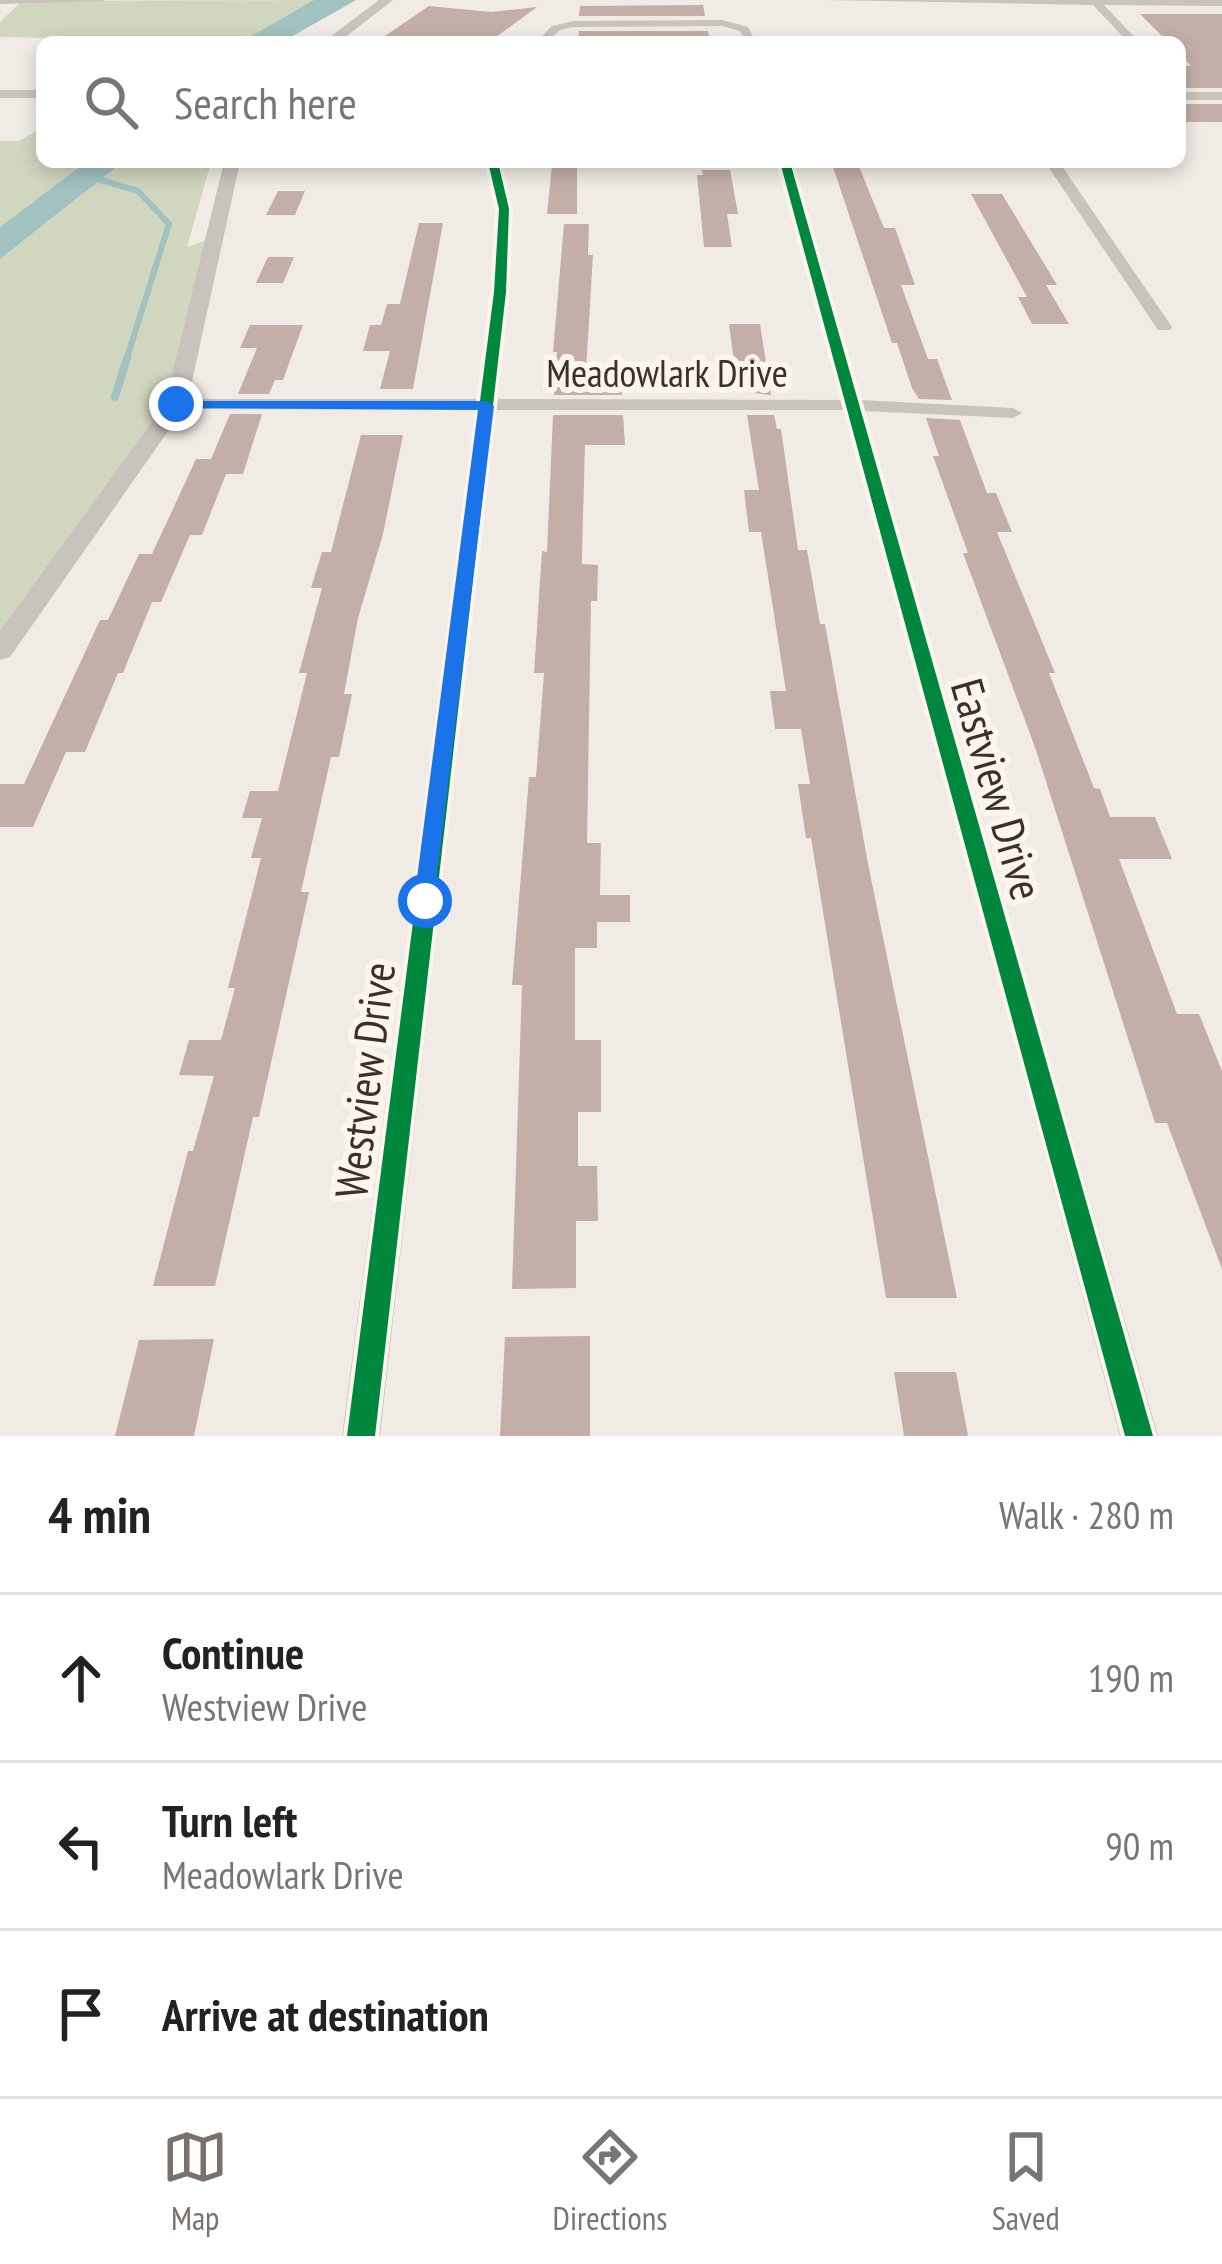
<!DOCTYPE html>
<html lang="en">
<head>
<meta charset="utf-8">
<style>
	:root { --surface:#fff; --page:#f2f2f2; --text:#222; --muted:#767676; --line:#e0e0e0; --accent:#7a716c }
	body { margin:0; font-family:"PT Sans Narrow",sans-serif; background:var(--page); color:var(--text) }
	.stop { position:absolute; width:36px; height:36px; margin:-27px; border:9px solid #1a73e8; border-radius:50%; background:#fff }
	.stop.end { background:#1a73e8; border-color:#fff; box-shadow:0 3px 12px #0008 }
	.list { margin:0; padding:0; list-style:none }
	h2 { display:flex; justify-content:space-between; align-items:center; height:156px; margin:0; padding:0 48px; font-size:51px }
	h2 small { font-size:39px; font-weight:400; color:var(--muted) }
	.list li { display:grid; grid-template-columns:78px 1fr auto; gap:36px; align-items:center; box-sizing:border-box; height:168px; padding:0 48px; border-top:3px solid var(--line) }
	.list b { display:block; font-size:45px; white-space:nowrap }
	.list p { margin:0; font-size:39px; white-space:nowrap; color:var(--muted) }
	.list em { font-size:39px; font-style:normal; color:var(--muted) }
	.icon { flex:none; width:66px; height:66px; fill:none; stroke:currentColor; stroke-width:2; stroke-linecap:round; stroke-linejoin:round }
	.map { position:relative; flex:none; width:1222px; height:1436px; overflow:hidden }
	.search { position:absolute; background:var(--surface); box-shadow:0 6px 18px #0003; left:36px; right:36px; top:36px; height:132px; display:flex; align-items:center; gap:30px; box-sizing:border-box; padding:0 42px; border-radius:18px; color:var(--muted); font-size:45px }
	.sheet { height:660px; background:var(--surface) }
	nav { display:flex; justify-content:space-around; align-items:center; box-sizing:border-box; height:168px; border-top:3px solid var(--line); background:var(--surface); font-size:33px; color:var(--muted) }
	nav a { display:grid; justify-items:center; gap:6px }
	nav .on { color:var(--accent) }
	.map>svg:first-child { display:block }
	.green { fill:#d1d6bf }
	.water { fill:#a1c2c1 }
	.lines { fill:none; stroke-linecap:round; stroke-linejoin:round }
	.stream-far1 { stroke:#a1c2c1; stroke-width:6 }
	.stream { stroke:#a1c2c1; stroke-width:8 }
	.building { fill:#c3afa7 }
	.minor { fill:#c9c3be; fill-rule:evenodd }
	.tertiary { fill:#c9c3be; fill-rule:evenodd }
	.cycleway-casing { stroke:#fbf5ee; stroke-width:8 }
	.cycleway { fill:#00873e; fill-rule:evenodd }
	.route { fill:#1a73e8 }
	.labels { text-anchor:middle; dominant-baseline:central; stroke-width:12; stroke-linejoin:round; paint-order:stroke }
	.far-street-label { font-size:39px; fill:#3b302b; stroke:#fbf5ee }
	.street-label { font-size:45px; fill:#3b302b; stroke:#fbf5ee }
</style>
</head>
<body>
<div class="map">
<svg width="1222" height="1436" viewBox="0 0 1222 1436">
	<rect width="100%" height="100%" fill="#f0ebe5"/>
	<g class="green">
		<path d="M335,0L264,42L0,37V22L22,1Z"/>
		<path d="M42,128V162H86L0,227V141H19Z"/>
		<path d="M123,162H211L187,247L213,238L176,404L0,649V259Z"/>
	</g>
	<g class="water">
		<path d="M314,0H356L282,42H241Z"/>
		<path d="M86,162H123L0,259V227Z"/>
	</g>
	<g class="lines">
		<path class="stream-far1" d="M94,178L138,191L169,224L126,361"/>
		<path class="stream" d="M115,397L127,358"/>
	</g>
	<g class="building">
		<path d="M703,5L705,16H579L580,6Z"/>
		<path d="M429,6L491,12L537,7L489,42H376Z"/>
		<path d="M1140,14H1222V88H1180V66H1191L1180,54V42H1168Z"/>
		<path d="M579,31H708L710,42H578Z"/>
		<rect x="1180" y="104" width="42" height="18"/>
		<path d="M832,164H858L884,228H895L915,285H901L928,359H937L952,400L919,399L912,388L897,343H892Z"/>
		<path d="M552,165H577V214H547Z"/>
		<path d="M702,170H730L738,214H727L732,247H704L697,175H703Z"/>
		<path d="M278,191H305L295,215H266Z"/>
		<path d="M971,194H1002L1057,285H1046L1069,324H1032L1018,297H1027Z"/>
		<path d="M419,223H443L413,389H380L390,351H363L370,325H381L387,304H400Z"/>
		<path d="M564,224H589L588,255H593L586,371H621L622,395H554L557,352H553Z"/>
		<path d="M268,257H294L283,283H256Z"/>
		<path d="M729,324H760L771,395L738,391Z"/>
		<path d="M250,325H303L283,380H275L269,394H238L257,348H240Z"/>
		<path d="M230,414H262L243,474H226L202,535H190L161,602H152L123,673H118L85,752H66L33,827H0V784H24L100,620H108L139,554H152L196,459H211Z"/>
		<path d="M553,415H623L625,445H585L582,552V564L598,565L597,601H591L587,843H601L600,895H630V922H597V948H575V1040H601V1112H578V1166H597L598,1221H576V1288L512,1289L522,985H512L529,777H536L544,673H534L542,551L547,552Z"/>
		<path d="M747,415H774L777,429H781L798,550H807L820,624H825L868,864L957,1298H886L811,838H806L798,784H810L801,729H775L770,691H786L761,532H749L744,490H759Z"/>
		<path d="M926,418L960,420L987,493H996L1012,532H997L1055,673H1049L1094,788L1100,789L1110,817H1155L1172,859H1119L1177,1014H1199L1222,1071V1269L1167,1123H1155L1036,750L963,553H968L933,456H939Z"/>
		<path d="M361,435H403L383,534L358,618L344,694H352L339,757H331L301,892H309L259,1117H253L215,1286H153L188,1151H193L214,1076L179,1075L189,1040H221L235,988H228L261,858H251L262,818H242L250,791H278L307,673H299L322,588H311L322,552H331Z"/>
		<path d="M590,1336V1436H500L505,1337Z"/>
		<path d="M214,1339L194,1436H115L139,1340Z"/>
		<path d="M894,1372H956L968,1436H904Z"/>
	</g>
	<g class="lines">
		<g class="minor">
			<path d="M0,0H103L104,1L0,4Z"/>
			<path d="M824,0H1222V6L1104,5L1139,42H1128L1093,5Z"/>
			<path d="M722,20L748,27L756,42H746L740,31L722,26L573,27L560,30L547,42H536L552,26L573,21Z"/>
			<path d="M486,162H500L511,209L508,292L496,399L842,400L778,162H792L860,400L1013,408L1022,413L1013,418L863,411L1158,1436H1120L845,410H495L380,1436H342L477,410L176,409L167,404L176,399H478L492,292L497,209Z"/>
			<path d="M1045,162H1059L1172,327L1170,330H1158Z"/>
		</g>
		<g class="tertiary">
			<path d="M379,0H393L339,42H323Z"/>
			<rect x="0" y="90" width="42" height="8"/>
			<rect x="1180" y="92" width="42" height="8"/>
			<path d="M224,162H240L187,404L10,657L0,660V631L165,404Z"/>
		</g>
		<g class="cycleway-casing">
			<g id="cycleway">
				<path d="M488,162H498L509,209L506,292L375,1436H347L494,292L499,209Z"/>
				<path d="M780,162H790L1153,1436H1125Z"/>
			</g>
		</g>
		<use href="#cycleway" class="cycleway"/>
	</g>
	<path class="route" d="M171,401H486L494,406L433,907H417L414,901L478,410L176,408Z"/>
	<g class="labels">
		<g class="far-street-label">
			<text x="667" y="372">Meadowlark Drive</text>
		</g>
		<g class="street-label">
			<text transform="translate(998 789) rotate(74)">Eastview Drive</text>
			<text transform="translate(364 1080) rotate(-83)">Westview Drive</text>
		</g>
	</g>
</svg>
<div class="stop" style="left:425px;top:901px"></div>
<div class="stop end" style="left:176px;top:404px"></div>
<div class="search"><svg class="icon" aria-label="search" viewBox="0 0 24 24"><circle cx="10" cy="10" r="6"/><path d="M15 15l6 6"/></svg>Search here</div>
</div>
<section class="sheet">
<h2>4 min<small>Walk · 280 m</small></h2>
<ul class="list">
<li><svg class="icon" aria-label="ahead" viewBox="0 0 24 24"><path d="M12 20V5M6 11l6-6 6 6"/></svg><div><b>Continue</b><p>Westview Drive</p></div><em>190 m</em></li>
<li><svg class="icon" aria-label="left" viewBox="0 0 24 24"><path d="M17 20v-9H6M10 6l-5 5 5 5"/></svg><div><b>Turn left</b><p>Meadowlark Drive</p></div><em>90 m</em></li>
<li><svg class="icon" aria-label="arrive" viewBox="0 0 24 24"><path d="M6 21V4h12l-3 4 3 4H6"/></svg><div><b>Arrive at destination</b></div></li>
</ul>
</section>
<nav>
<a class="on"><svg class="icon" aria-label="map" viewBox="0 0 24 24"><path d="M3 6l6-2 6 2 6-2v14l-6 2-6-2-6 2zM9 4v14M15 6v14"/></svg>Map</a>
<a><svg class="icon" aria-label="directions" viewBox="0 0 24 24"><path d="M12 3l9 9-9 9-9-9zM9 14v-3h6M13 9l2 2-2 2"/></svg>Directions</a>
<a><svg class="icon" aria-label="saved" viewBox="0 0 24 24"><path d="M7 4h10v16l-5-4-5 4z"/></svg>Saved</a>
</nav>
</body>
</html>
